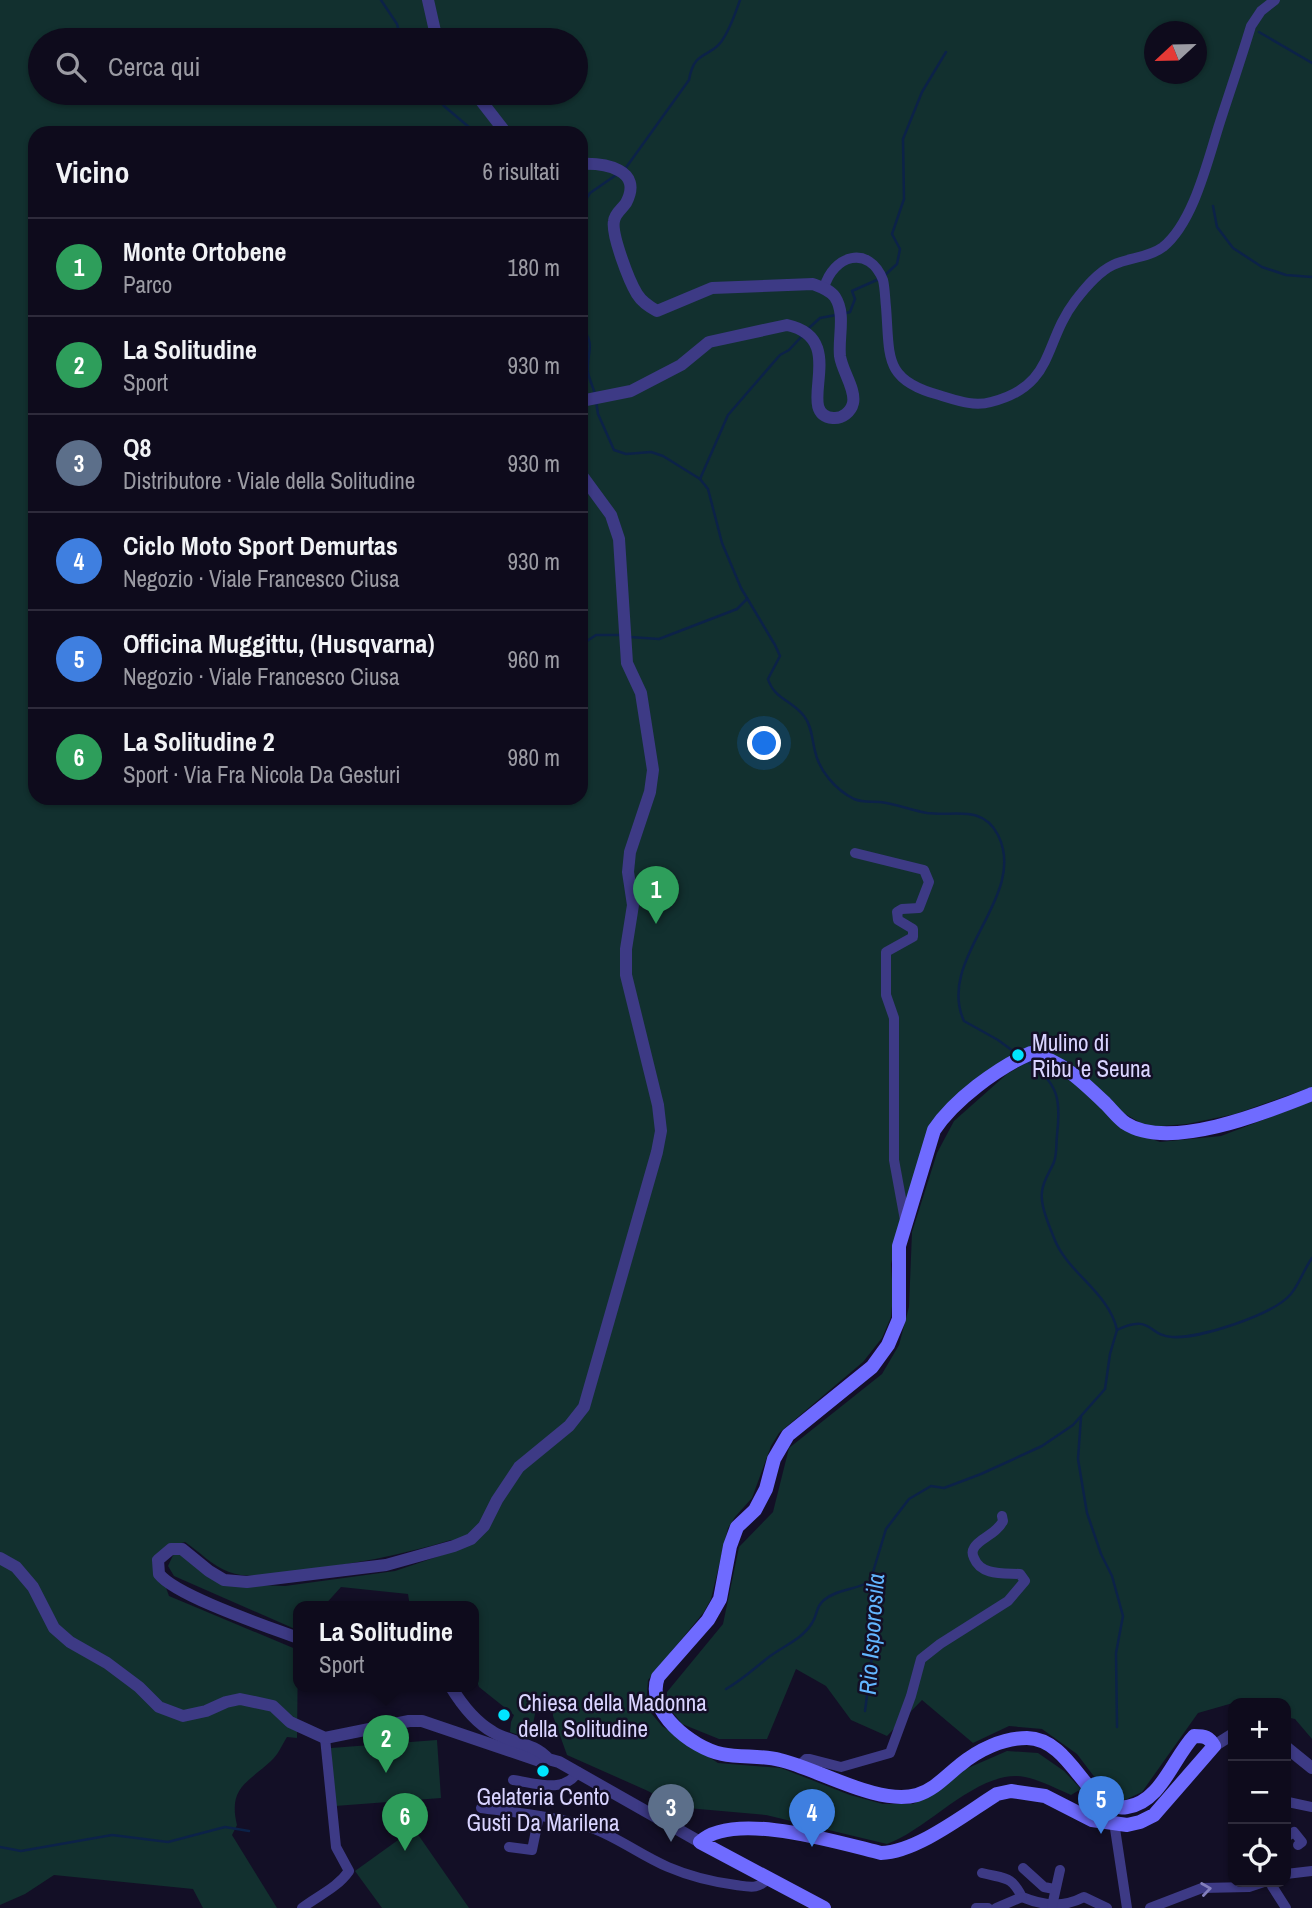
<!DOCTYPE html>
<html lang="it">
<head>
<meta charset="utf-8">
<style>
	:root { --surface:#0e0b1c; --page:#1c1929; --text:#f1f3f6; --muted:#9b9ba3; --line:#2e2b3b; --accent:#0f766e }
	body { margin:0; font-family:"Archivo Narrow",sans-serif; background:var(--page); color:var(--text) }
	.controls { position:absolute; right:21px; bottom:21px; display:grid; overflow:hidden; border-radius:14px; box-shadow:0 2px 5px #0004 }
	.controls button { width:63px; height:63px; display:grid; place-items:center; padding:0; border:0; border-bottom:2px solid var(--line); background:var(--surface); color:var(--text); font:35px sans-serif }
	.compass { position:absolute; left:1144px; top:21px; width:63px; height:63px; border-radius:50%; background:var(--surface); box-shadow:0 2px 5px #0004; rotate:248deg }
	.you { position:absolute; left:765px; top:744px; width:24px; height:24px; margin:-18px; border:5px solid #fff; border-radius:50%; background:#1a73e8; box-shadow:0 0 0 10px #1a73e833 }
	.badge { display:grid; place-items:center; width:46px; height:46px; border-radius:50%; background:var(--accent); color:#fff; font-size:23px; font-weight:700 }
	.pin { position:absolute; translate:-50% -58px; filter:drop-shadow(0 2px 4px #0008) }
	.pin::after { content:''; position:absolute; top:37px; width:24px; height:21px; background:inherit; clip-path:polygon(0 0,100% 0,50% 100%) }
	.popup { position:absolute; left:293px; top:1601px; width:186px; height:91px; box-sizing:border-box; display:grid; place-content:center; border-radius:14px; background:var(--surface); filter:drop-shadow(0 2px 5px #0005); font-size:23px; white-space:nowrap; color:var(--muted) }
	.popup b { font-size:26px; color:var(--text) }
	.popup::after { content:''; position:absolute; left:50%; top:100%; margin-left:-14px; border:14px solid transparent; border-top-color:var(--surface) }
	.list { margin:0; padding:0; list-style:none }
	h2 { display:flex; justify-content:space-between; align-items:center; height:91px; margin:0; padding:0 28px; font-size:30px }
	h2 small { font-size:23px; font-weight:400; color:var(--muted) }
	.list li { display:grid; grid-template-columns:46px 1fr auto; gap:21px; align-items:center; box-sizing:border-box; height:98px; padding:0 28px; border-top:2px solid var(--line) }
	.list b { display:block; font-size:26px; white-space:nowrap }
	.list p { margin:0; font-size:23px; white-space:nowrap; color:var(--muted) }
	.list em { font-size:23px; font-style:normal; color:var(--muted) }
	.icon { flex:none; width:38px; height:38px; fill:none; stroke:currentColor; stroke-width:2; stroke-linecap:round; stroke-linejoin:round }
	.map { position:relative; flex:none; width:1312px; height:1908px; overflow:hidden }
	.search { position:absolute; background:var(--surface); box-shadow:0 2px 5px #0004; left:28px; top:28px; width:560px; height:77px; display:flex; align-items:center; gap:18px; box-sizing:border-box; padding:0 24px; border-radius:38px; color:var(--muted); font-size:26px }
	.panel { position:absolute; background:var(--surface); box-shadow:0 2px 5px #0004; left:28px; top:126px; width:560px; height:679px; border-radius:21px }
	.map>svg:first-child { display:block }
	.green { fill:#12302f; fill-rule:evenodd }
	.lines { fill:none; stroke-linecap:round; stroke-linejoin:round }
	.stream { stroke:#0c2248; stroke-width:2.5 }
	.minor { stroke:#3d3a85; stroke-width:10 }
	.tertiary { stroke:#3d3a85; stroke-width:12 }
	.secondary { stroke:#6f6bff; stroke-width:14 }
	.oneway { stroke:#837fbc }
	.poi-dot { fill:#00e5ff; stroke:#130f26; stroke-width:2.5 }
	.labels { text-anchor:middle; dominant-baseline:central; stroke-width:5; stroke-linejoin:round; paint-order:stroke }
	.poi-label { font-size:23px; fill:#d9d4ff; stroke:#130f26; text-anchor:start }
	.water-label { font-size:24px; font-style:italic; fill:#62b6ff; stroke:#130f26 }
</style>
</head>
<body>
<div class="map">
<svg width="1312" height="1908" viewBox="0 0 1312 1908">
	<rect width="100%" height="100%" fill="#130f26"/>
	<g class="green">
		<path d="M0,0H1312V1087L1235,1114L1187,1124L1148,1127L1118,1110L1039,1051L957,1098L904,1209L891,1264L893,1295L891,1317L882,1338L863,1362L779,1433L771,1446L752,1498L735,1517L728,1528L711,1599L704,1612L648,1680L646,1707L662,1726L718,1763L781,1768L850,1795L883,1804H913L936,1791L968,1768L1007,1751L1038,1753L1064,1771L1081,1789L1071,1795C1057,1789 1040,1780 1025,1777C979,1768 929,1829 887,1844L766,1815L676,1807L648,1791L567,1755L553,1716V1701L541,1697L536,1709L530,1739L510,1732L511,1722L514,1715L479,1687L474,1673V1607H410L408,1594L341,1587L323,1607H298V1628L295,1629L174,1576L168,1566L175,1551L222,1584L285,1586L395,1571L460,1549L451,1540C398,1556 353,1564 298,1571C275,1573 251,1580 229,1572C212,1566 199,1551 185,1542L164,1548V1582L169,1596L298,1650L297,1738L287,1737C282,1745 278,1755 271,1761C247,1783 228,1788 237,1825L232,1835L277,1908H203L193,1889L54,1875L25,1894L0,1905ZM1154,32H1196V74H1154ZM40,40H576V93H40ZM35,133H581V798H35Z"/>
		<path d="M1033,1059L1085,1090L1123,1129L1160,1142L1221,1136L1312,1101V1739L1295,1719L1286,1717V1703H1233L1198,1713L1142,1792L1125,1800L1108,1795L1077,1754L1042,1729L1009,1726L973,1743L922,1700L887,1736L851,1720L826,1686L796,1669L767,1739H719L682,1724L667,1705V1692L723,1624L739,1547L773,1512L789,1448L882,1374L899,1345L909,1307L912,1232L937,1153L954,1121L1007,1074Z"/>
		<path d="M437,1740L441,1798L335,1806L331,1748Z"/>
		<path d="M412,1830L419,1836L469,1908H382L355,1871Z"/>
	</g>
	<g class="lines">
		<g class="stream">
			<path d="M381,0L397,24L401,40"/>
			<path d="M1259,32L1312,63"/>
			<path d="M434,93L444,106L476,133"/>
			<path d="M625,169L689,80C694,50 709,58 721,42C730,30 735,14 740,0"/>
			<path d="M1213,206L1217,227L1233,248L1262,267L1286,275L1312,277"/>
			<path d="M581,207L590,193L616,175"/>
			<path d="M885,275L897,264L900,249L892,234L904,199L903,139L922,92L946,52"/>
			<path d="M846,313L850,312L855,299L852,291L879,279"/>
			<path d="M809,328L820,318L836,315"/>
			<path d="M581,329C597,342 586,355 588,372C589,379 593,387 595,394"/>
			<path d="M596,401L598,414L614,450L626,454L651,452L663,456L700,479L708,489L722,543L741,588L775,645L780,656L768,679C774,699 792,700 804,716C812,726 812,740 815,751C819,771 836,790 854,799C863,803 872,801 880,802C896,804 911,810 927,813C954,817 982,804 998,835C1029,897 935,958 964,1021L998,1040L1017,1054"/>
			<path d="M700,479L728,415L780,355L789,350L802,336"/>
			<path d="M630,637L659,639L737,609L747,599"/>
			<path d="M581,645L596,635H620"/>
			<path d="M1028,1062C1059,1083 1061,1101 1057,1135C1056,1144 1057,1154 1054,1162C1050,1172 1043,1180 1042,1192C1040,1205 1049,1225 1054,1238C1067,1273 1109,1292 1117,1330"/>
			<path d="M1081,1417L1078,1459L1087,1513L1101,1554L1112,1576L1123,1616L1116,1653L1117,1727"/>
			<path d="M726,1689C743,1679 751,1671 765,1660C780,1647 801,1641 812,1623C818,1615 815,1607 824,1600C837,1589 855,1590 869,1582"/>
			<path d="M865,1711L873,1649V1606L870,1582L886,1529L909,1499L931,1486L944,1488L981,1474L1042,1446L1073,1425L1105,1389L1110,1354L1117,1330C1152,1313 1148,1336 1172,1337C1199,1339 1272,1315 1290,1295C1299,1285 1304,1269 1312,1258"/>
			<path d="M0,1847L21,1851L112,1835L168,1842L225,1827L249,1831"/>
		</g>
		<g class="minor">
			<path d="M824,288C833,255 869,244 883,280C885,288 885,298 886,307C890,357 883,380 939,395C956,400 973,407 991,402C1055,386 1043,343 1075,301C1085,288 1098,272 1113,265C1130,257 1148,258 1163,247C1194,222 1208,159 1220,122C1230,91 1241,59 1251,26L1261,11L1275,0"/>
			<path d="M855,853L924,870L929,882L919,908L902,909L897,912L898,920L913,929V937L886,952V995L894,1018V1160L905,1220"/>
			<path d="M799,1766L806,1759H810L841,1767L890,1753L911,1696L921,1659L940,1644L1008,1601L1025,1581L1020,1574C1004,1573 981,1576 974,1558C972,1554 972,1551 974,1548C979,1538 996,1535 1003,1521L1002,1516"/>
			<path d="M513,1780C535,1783 564,1794 578,1772"/>
			<path d="M1286,1804L1288,1802L1312,1807"/>
			<path d="M481,1808C518,1813 556,1816 592,1828C619,1838 642,1856 668,1867C689,1876 713,1882 736,1885C750,1887 759,1890 769,1877"/>
			<path d="M1114,1822L1127,1908"/>
			<path d="M1286,1837L1294,1832L1302,1842L1298,1845"/>
			<path d="M509,1847L532,1850L539,1816"/>
			<path d="M1023,1868L1044,1887L1054,1889"/>
			<path d="M982,1873C1005,1879 1011,1875 1022,1897C1044,1906 1063,1908 1084,1897L1107,1908"/>
			<path d="M1286,1874L1312,1871"/>
			<path d="M1272,1882V1886L1286,1908"/>
			<path d="M1052,1906L1060,1870"/>
			<path d="M302,1908C319,1895 337,1888 349,1871L336,1847L325,1738"/>
			<path d="M976,1908H988"/>
			<path d="M996,1908L1022,1897"/>
			<path d="M1150,1908L1202,1888L1249,1887L1264,1882"/>
		</g>
		<g class="tertiary">
			<path d="M428,0L437,40"/>
			<path d="M475,93L506,133"/>
			<path d="M581,164C604,163 644,169 626,203C622,209 615,213 614,221C611,234 629,281 637,294C642,302 648,306 657,311L712,288L813,284C821,287 830,290 835,297C846,314 838,337 840,356C842,371 856,389 853,403C851,412 842,419 833,418C792,414 852,339 787,325L709,342L681,365L631,391L581,401"/>
			<path d="M0,1558L16,1567L33,1587L54,1628L70,1642L107,1663L139,1687L159,1707L183,1716L206,1711L226,1702L240,1699L273,1706L290,1722L325,1738L409,1721H422L540,1761L548,1759L559,1762L700,1842"/>
			<path d="M298,1638C269,1627 176,1596 159,1574L158,1560L171,1549H182L209,1571L224,1580L247,1582L386,1565L454,1546L471,1539L484,1526L497,1500L519,1467L569,1426L584,1407L657,1152L661,1131L658,1105L626,975V949L633,905L628,872L630,852L650,792L653,770L641,693L627,663L619,539L611,515L581,474"/>
			<path d="M451,1687C462,1705 475,1722 493,1732C511,1743 535,1743 548,1759"/>
			<path d="M1214,1746L1233,1734"/>
			<path d="M1286,1747L1312,1768"/>
		</g>
		<path class="secondary" d="M824,1908L700,1842C733,1810 840,1843 881,1853C917,1852 965,1814 997,1794L1011,1791L1045,1796L1092,1820L1127,1825L1140,1822L1154,1815L1214,1746C1209,1737 1205,1736 1194,1736C1173,1758 1161,1802 1127,1807C1087,1814 1074,1739 1027,1738C1003,1738 978,1750 960,1765C946,1776 934,1790 917,1795C878,1806 819,1769 780,1760C761,1755 741,1758 722,1754C692,1748 645,1711 658,1677L708,1620L720,1599L730,1546L737,1527L755,1510L766,1489L774,1459L788,1435L872,1367L888,1345L899,1319V1246L934,1130C954,1100 997,1068 1031,1053C1063,1062 1082,1081 1106,1104C1112,1110 1118,1118 1125,1123C1169,1152 1267,1112 1312,1094"/>
	</g>
	<defs><path id="oneway-chevron" d="M-2-3.5L2.5 0L-2 3.5" fill="none" stroke-width="1.6" stroke-linecap="round" stroke-linejoin="round" transform="scale(1.75)"/></defs>
	<use class="oneway" href="#oneway-chevron" transform="translate(1206 1889) rotate(-8)"/>
	<g class="poi-dot">
		<circle cx="1018" cy="1055" r="7"/>
		<circle cx="504" cy="1715" r="7"/>
		<circle cx="543" cy="1771" r="7"/>
	</g>
	<g class="labels">
		<g class="poi-label">
			<text x="1032" y="1042">Mulino di<tspan x="1032" dy="26">Ribu 'e Seuna</tspan></text>
			<text x="518" y="1702">Chiesa della Madonna<tspan x="518" dy="26">della Solitudine</tspan></text>
			<text x="543" y="1796" text-anchor="middle">Gelateria Cento<tspan x="543" dy="26">Gusti Da Marilena</tspan></text>
		</g>
		<g class="water-label">
			<text transform="translate(871 1634) rotate(-86)">Rio Isporosila</text>
		</g>
	</g>
</svg>
<div class="controls">
<button>+</button>
<button>−</button>
<button><svg class="icon" aria-label="locate" viewBox="0 0 24 24"><circle cx="12" cy="12" r="6"/><path d="M12 2v4M12 18v4M2 12h4M18 12h4"/></svg></button>
</div>
<svg class="compass" viewBox="-18 -18 36 36"><path d="M0-13l5 13h-10z" fill="#e53935"/><path d="M0 13l5-13h-10z" fill="#9b9ba3"/></svg>
<div class="you"></div>
<div class="pin badge" style="left:656px;top:924px;background:#2e9e5b">1</div>
<div class="pin badge" style="left:386px;top:1773px;background:#2e9e5b">2</div>
<div class="popup"><b>La Solitudine</b>Sport</div>
<div class="pin badge" style="left:671px;top:1842px;background:#5c6f8a">3</div>
<div class="pin badge" style="left:812px;top:1847px;background:#3f7fe0">4</div>
<div class="pin badge" style="left:1101px;top:1834px;background:#3f7fe0">5</div>
<div class="pin badge" style="left:405px;top:1851px;background:#2e9e5b">6</div>
<div class="search"><svg class="icon" aria-label="search" viewBox="0 0 24 24"><circle cx="10" cy="10" r="6"/><path d="M15 15l6 6"/></svg>Cerca qui</div>
<section class="panel">
<h2>Vicino<small>6 risultati</small></h2>
<ul class="list">
<li><span class="badge" style="background:#2e9e5b">1</span><div><b>Monte Ortobene</b><p>Parco</p></div><em>180 m</em></li>
<li><span class="badge" style="background:#2e9e5b">2</span><div><b>La Solitudine</b><p>Sport</p></div><em>930 m</em></li>
<li><span class="badge" style="background:#5c6f8a">3</span><div><b>Q8</b><p>Distributore · Viale della Solitudine</p></div><em>930 m</em></li>
<li><span class="badge" style="background:#3f7fe0">4</span><div><b>Ciclo Moto Sport Demurtas</b><p>Negozio · Viale Francesco Ciusa</p></div><em>930 m</em></li>
<li><span class="badge" style="background:#3f7fe0">5</span><div><b>Officina Muggittu, (Husqvarna)</b><p>Negozio · Viale Francesco Ciusa</p></div><em>960 m</em></li>
<li><span class="badge" style="background:#2e9e5b">6</span><div><b>La Solitudine 2</b><p>Sport · Via Fra Nicola Da Gesturi</p></div><em>980 m</em></li>
</ul>
</section>
</div>
</body>
</html>
